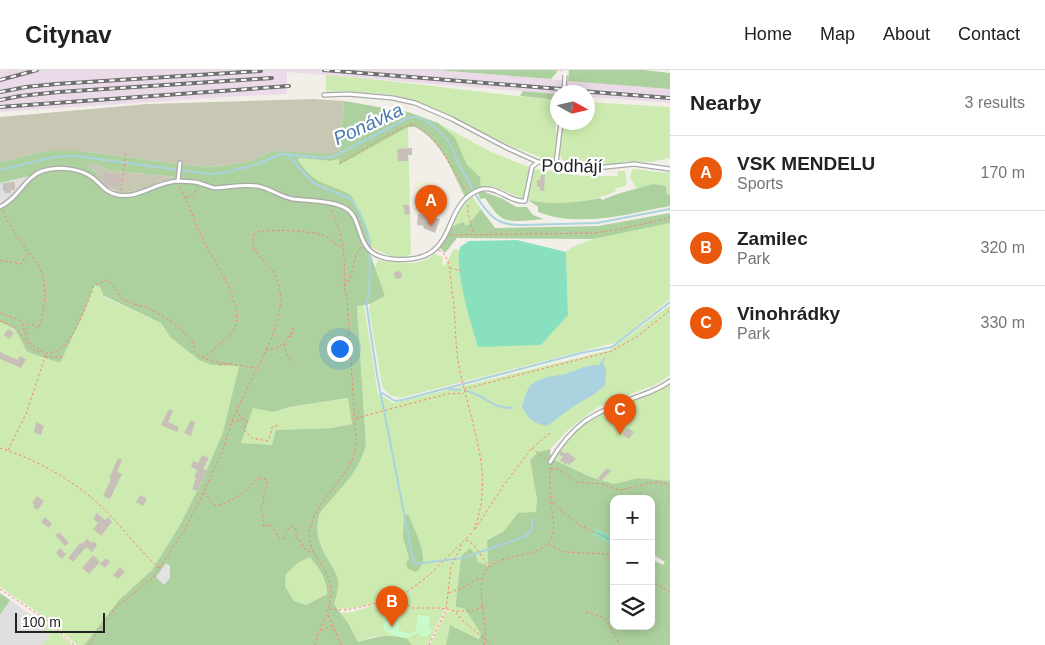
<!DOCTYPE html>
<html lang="en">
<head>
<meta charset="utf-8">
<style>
	:root { --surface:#fff; --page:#f6f6f6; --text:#222; --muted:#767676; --line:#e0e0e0; --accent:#ea580c }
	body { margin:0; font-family:Arial,sans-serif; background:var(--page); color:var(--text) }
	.controls { position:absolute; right:15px; bottom:15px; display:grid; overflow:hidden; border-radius:10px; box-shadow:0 2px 12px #0003 }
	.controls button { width:45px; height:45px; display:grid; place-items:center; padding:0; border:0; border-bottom:1px solid var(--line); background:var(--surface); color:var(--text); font:25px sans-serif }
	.compass { position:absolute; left:550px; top:15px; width:45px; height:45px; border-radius:50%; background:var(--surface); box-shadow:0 2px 12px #0003; rotate:98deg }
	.scale { position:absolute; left:15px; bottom:12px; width:90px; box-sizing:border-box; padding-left:5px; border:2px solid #222; border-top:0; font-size:14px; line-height:18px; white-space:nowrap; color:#222; -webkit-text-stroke:4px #fff; paint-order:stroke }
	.you { position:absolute; left:339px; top:278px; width:18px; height:18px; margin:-12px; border:4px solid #fff; border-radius:50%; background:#1a73e8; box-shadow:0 0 0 8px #1a73e833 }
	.badge { display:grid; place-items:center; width:32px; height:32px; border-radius:50%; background:var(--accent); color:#fff; font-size:16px; font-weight:700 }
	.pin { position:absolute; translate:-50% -41px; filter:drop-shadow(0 1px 2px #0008) }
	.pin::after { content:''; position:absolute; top:26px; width:18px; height:15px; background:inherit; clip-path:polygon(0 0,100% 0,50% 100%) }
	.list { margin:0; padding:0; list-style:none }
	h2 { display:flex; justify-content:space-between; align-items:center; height:65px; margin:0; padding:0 20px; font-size:21px }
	h2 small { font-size:16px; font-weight:400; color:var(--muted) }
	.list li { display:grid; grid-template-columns:32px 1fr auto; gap:15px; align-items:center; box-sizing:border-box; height:75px; padding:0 20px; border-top:1px solid var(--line) }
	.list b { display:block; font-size:19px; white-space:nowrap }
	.list p { margin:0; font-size:16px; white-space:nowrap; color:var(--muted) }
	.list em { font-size:16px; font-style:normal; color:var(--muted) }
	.icon { flex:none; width:28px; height:28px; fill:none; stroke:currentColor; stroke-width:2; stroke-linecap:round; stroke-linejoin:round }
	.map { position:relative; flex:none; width:670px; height:575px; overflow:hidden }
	header { display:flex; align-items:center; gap:30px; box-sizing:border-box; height:70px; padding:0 25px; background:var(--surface); border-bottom:1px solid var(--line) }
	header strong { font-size:24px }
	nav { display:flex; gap:28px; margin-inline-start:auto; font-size:18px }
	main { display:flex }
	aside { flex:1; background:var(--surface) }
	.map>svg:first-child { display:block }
	.residential { fill:#e0dfdf }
	.industrial { fill:#ebdbe8 }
	.construction { fill:#c7c7b4 }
	.farmland { fill:#eef0d5 }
	.grass { fill:#cdebb0; fill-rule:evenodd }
	.forest { fill:#add19e; fill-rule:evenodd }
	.park { fill:#c8facc }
	.pitch { fill:#88e0be }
	.parking { fill:#e2e2e2 }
	.water { fill:#aad3df }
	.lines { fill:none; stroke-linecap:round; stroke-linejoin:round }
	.stream { stroke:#aad3df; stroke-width:2 }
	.building { fill:#c7bfb8 }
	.lane-casing { stroke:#a9a9a9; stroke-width:5.5 }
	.path { stroke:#fa8072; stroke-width:1; stroke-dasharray:2.5 2.5; stroke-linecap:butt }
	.lane { stroke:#fff; stroke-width:3 }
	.rail-casing { stroke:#707070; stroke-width:4 }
	.rail { stroke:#fff; stroke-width:2; stroke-dasharray:5.5; stroke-linecap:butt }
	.lane-bridge-casing { stroke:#a9a9a9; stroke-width:5.5; stroke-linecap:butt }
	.lane-bridge { stroke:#fff; stroke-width:3 }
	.labels { text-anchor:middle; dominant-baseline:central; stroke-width:4.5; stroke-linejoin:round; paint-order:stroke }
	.street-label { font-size:18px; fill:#222; stroke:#fff }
	.water-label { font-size:19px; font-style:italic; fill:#4a7aab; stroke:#fff }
</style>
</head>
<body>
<header>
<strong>Citynav</strong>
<nav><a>Home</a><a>Map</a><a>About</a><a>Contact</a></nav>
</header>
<main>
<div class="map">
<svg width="670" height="575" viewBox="0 0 670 575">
	<rect width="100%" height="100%" fill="#f2efe9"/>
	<g class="residential">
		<path d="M30,105L18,121L5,133L0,135V113Z"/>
		<path d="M10,530L45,555L50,566L42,575H0V545Z"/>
	</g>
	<path class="industrial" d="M4,0H436L670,19V33L588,27V22H558L557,24L287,2V24L241,26L0,42V1Z"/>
	<g class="construction">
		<path d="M312,29L344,31L340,81L331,85L272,81L251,91L213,97L189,95L80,81H45L0,92V47L148,34Z"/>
		<path d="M84,94H95L108,100L174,107L173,109L159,112L146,118L129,122H118L102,115L94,100Z"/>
	</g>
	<rect class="farmland" x="414" y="112" width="17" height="30"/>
	<g class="grass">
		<path d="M326,5C403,11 480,23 557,30L555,63L558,62L556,84L552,90L540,89V87L510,76L428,36L393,25L343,21L326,22Z"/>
		<path d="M588,32L670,37V88L651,92L626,91L609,96L575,93V95C567,93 561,92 560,83L563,53L588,52Z"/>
		<path d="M438,53L491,82L529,97L524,129L494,117H481L480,107L467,95L455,67Z"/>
		<path d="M408,57L411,183L405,188L390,186L370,177C373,164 355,131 345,122C342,120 337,120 334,119C318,112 308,105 298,91L299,88L331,91L339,89V94Z"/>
		<path d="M534,99L583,106H618V101H625L627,111L625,116L616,118L615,122C587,133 558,136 528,130Z"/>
		<path d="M632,99C645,99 658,104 670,102V125H667L666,116L653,114L637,119L630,108Z"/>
		<path d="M472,126L481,139L468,155H465L464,153L453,156L451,159L459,140Z"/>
		<path d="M670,153V229L618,272L400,328L389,325L382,316L369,239L370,234L385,226L375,198L378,190C396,191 418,199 434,184L443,187L442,194L444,197L454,179L459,180L463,221L568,245L566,182C578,168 649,157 670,153Z"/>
		<path d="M94,215L100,217L103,223L102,226L161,253L170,267L212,295L239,296L223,362L202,411L180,455L152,500L119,530L84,575H77L49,550L0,517V252L15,259L27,282L60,293L83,245Z"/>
		<path d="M357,235H364L378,324L394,333L610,280L670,235V305L657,314L598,337L569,359L550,379L538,382L530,390L537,429L536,443H518L504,461L487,469L488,497L478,492L476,485L461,486L456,537L465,539L481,564L480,569L450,555L446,575H430L446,542L453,541L445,539L428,575H412L407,568L374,566L358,572L348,553L341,543L352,542L384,532L346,539L337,538L334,534C337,524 339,509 335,499C332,495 328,491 326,486C318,472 314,456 321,441C339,420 360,402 366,374ZM410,448L423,484L406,493L409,488L403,468Z"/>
		<path d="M670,314V411L638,408L614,414L591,407L554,390L568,368L593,347Z"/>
		<path d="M349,328L352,354L331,358L277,360L272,376L241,373L253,337L274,342L289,337Z"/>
		<path d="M310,487C319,499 327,508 327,524L306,535L294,531L285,516L286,503L298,493Z"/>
		<path d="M40,548L51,555L72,575H42L50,566L45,555L38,551Z"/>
	</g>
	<g class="forest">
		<path d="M436,0H555L557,2L551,9Z"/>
		<path d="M569,0H643L670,3V19L568,11Z"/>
		<path d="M523,21L557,24V30L520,26Z"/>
		<path d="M344,31L408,42L438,53L455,67L467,95L480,107L481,117L465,127C452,101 442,71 415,57H408L339,95V89L331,91L299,88L298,90C316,117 327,112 351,125L366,155L371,172V186L385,226L370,234L357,236L366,374C360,402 339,420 321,441C314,456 318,472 326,486C331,495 337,501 338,511C339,518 336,527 334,534L348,553L358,572C378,566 386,564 407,568L412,575H84L119,530L152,500L180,455L202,411L223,362L239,296L212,295L199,290L170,267L161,253L102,225L103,223L100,217L94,215L83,245L60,293L27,282L15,259L0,252V135C13,129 21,117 29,106L0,113V92L45,81H80L189,95L213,97L251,91L272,81L331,84L340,81ZM85,94H95L108,100L174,107L173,110C151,113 123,133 103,115C99,111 98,105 94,101C92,98 88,96 85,94ZM348,328L352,354L331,358L276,360L272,375L241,373L253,338L274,342L289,337ZM310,487C319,499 327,508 327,524L306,535L294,531L285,516L286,504L298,493Z"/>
		<path d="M653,114L666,116L667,125H670V136C628,144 580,158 538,142V137L528,130C552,135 577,133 600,128L602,130L617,124Z"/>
		<path d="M482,121L503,129L516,137H527L533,145L544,149C533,150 513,153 504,149C496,145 490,135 485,128L480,129L478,123Z"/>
		<path d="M481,139L495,158L598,156L670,143V153L593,169L457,168L445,183L439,177L453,156L464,152L465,155H468Z"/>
		<path d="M550,379L551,388L554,390L591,407L614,414L638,408L670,411V575H446L450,555L479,569L481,564L465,539L456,537V532L461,486L470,478L476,485L478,492L488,496L487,470L504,461L518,443L536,442L537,429L530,390L538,382ZM614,429H651V483L665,492L663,495L651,489V556H614V477L608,472L593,464L594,459L614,466Z"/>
		<path d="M404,445H408L410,448C414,460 434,494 415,502L407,498L406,493L409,488L403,468Z"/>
		<path d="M0,523L10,530L0,545Z"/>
	</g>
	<path class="park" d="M418,545L430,546L429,555L432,561L427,567L421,566L417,563C414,564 409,568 407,568C404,569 402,567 399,567C372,561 388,546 395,549C400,551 399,556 399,560L409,564L416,561Z"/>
	<g class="pitch">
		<path d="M517,170L566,182L568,245L541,275L478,277C471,253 454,200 460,177L469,171Z"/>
		<path d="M594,459L614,466V477L608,472L593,464Z"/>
	</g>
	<path class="parking" d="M166,493L170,496V508L164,515L156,507Z"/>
	<path class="water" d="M604,287L605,288L603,292L606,300L605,315C594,326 588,327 576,335C566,341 557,349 547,356C533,353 529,349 522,337C524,330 526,321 531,315C540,307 554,306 565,304C578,300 584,295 599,295Z"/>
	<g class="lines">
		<g class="stream">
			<path d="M287,84L313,113L351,129L360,143L367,161L369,172L370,199L369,226L366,231L377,305L414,494L463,488L526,466L532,459V449"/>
			<path d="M0,100L54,87L75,86L210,104L223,103L258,94L281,84L326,88L334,86L410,47C424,45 440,61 448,71C451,76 454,83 456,88C466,106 478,134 493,147C501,154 511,155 522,155L597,153L670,139"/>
			<path d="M448,319L460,320"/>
			<path d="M466,321C487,325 489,338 512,338"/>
			<path d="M382,323L395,331L402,330L581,283L612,277L670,232"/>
		</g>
	</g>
	<g class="building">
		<path d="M412,78V85H408V91H398L397,79Z"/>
		<path d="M104,103L121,106L120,116L105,115L103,113Z"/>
		<path d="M541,105H545L544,121L540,120V117H537V110H540Z"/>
		<path d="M15,112V120H11V123H5V121H3V113Z"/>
		<path d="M403,135H409L410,144L405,145Z"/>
		<path d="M418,144L440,149L435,163L423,158L424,156L417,155Z"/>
		<path d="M401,201L402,208L395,209L394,202Z"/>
		<path d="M8,259L14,263L10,269L4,265Z"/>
		<path d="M0,282L18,290L20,286L26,289L21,298L0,289Z"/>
		<path d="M169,339L173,341L168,352L179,357L177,362L161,355Z"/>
		<path d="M191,350L195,352L191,366L184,363Z"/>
		<path d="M36,352L44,356L41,365L34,362Z"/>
		<path d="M628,358L634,362L629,369L623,365Z"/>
		<path d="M561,381L566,384L567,382L576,389L569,395L567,393L566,395L560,390L563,387L559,384Z"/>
		<path d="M202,385L209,388L203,399L207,400L197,421L192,419L196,408L194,407L197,400L191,397L193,391L198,393Z"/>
		<path d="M118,388L122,390L117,402L122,404L110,429L103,426L111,409H109Z"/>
		<path d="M607,398L611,401L601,411L598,408Z"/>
		<path d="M140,425L147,429L143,436L136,432Z"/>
		<path d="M37,426L44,431L38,440L33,437L35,435L32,433Z"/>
		<path d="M97,443L105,450L108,447L112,452L101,466L93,459L98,453L93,449Z"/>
		<path d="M45,447L52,454L49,458L41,452Z"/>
		<path d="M59,462L69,473L65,476L55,465Z"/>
		<path d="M87,469L92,473L94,471L97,475L92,482L86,477L73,492L68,488L80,473L82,474Z"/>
		<path d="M60,478L66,484L62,489L56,483Z"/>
		<path d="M93,485L100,492L89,504L82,498Z"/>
		<path d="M106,488L110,492L105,498L100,494Z"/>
		<path d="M120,497L125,502L118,509L113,505Z"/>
	</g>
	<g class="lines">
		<g class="lane-casing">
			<g id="lane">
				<path d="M324,25L348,24L393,28L415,33L452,49L507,78L538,92L596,98L634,94L670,99"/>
				<path d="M556,94L561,52"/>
				<path d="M178,111L180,93"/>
				<path d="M0,137C19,128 25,107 42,101C58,96 80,98 93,108C102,115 106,123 118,125C140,129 157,111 179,111C186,112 195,111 202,114C207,115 211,118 216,118C230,117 243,114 257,116C270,118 280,127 293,129C309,131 326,130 341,136C368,145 349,185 392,189C462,196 438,136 479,120C496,114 510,133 525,131L532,97L538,92"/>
				<path d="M550,392C573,354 591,344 631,329C644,324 659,320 670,311"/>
			</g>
		</g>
		<g class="path">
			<path d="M556,0L562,1"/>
			<path d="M340,93C364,81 387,62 413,54C442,70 449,96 466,121"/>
			<path d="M180,117C189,134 195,153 203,170C213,190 246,236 234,259C231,267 210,281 203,288"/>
			<path d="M121,121L126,82"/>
			<path d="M187,128L194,124L198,117"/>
			<path d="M468,135V143L474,165"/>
			<path d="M3,141C11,161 23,174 35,190C50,209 45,237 39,258L30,253L28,255L26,263"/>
			<path d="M450,165L594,163L615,160L670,148"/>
			<path d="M439,180L445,185L449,194C451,213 454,232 455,251C456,268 456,284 460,301C471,355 496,407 473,462"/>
			<path d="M0,190L21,194L28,184"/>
			<path d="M450,198L461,201"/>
			<path d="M345,216C355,205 351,188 361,177"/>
			<path d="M0,243L20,250C24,257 25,265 29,272C31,274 35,277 38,279C65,301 88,232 94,215L106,210L111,213L122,228L132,234L147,237L172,252L185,263L194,275V281C203,291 216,292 229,294"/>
			<path d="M0,251C5,253 11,255 15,258C27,268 24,278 42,283"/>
			<path d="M289,267L292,266V261"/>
			<path d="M284,274C286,283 288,289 295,294"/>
			<path d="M266,280C281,279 287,271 293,258"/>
			<path d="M45,287H64"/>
			<path d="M230,294L255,298"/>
			<path d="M219,295L226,294"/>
			<path d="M464,319L612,281L638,266L670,240"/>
			<path d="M237,340L239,345L247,351L244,360L252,368L267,371L270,367L272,357L279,355"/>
			<path d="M356,348L447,324L464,323"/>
			<path d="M232,352L243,349"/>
			<path d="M0,378C41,391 80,414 110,445C127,463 141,482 159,498"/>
			<path d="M532,378L545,389L548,387"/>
			<path d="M8,380L26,344L46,284"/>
			<path d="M551,399H559L576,412L602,414L615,419L620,420L650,413L659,412L670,415"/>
			<path d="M204,423L216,436C233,431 247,422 258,408L266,409L267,416L263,425L264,432L261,435L264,457L270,454L280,469H283L286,462L292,456L296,459V468H299L300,472L308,482L311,481L314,483"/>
			<path d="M552,433L579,455L614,471"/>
			<path d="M475,459L504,415L532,378L550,363"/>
			<path d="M466,470L473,474L489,497"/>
			<path d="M549,474L564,482L607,484L614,487"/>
			<path d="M651,511L670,522"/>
			<path d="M0,519L48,551L74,575"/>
			<path d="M449,523L466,516L479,508"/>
			<path d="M384,532L408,521L427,507L473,462"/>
			<path d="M329,539L346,540L384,532H394L406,534L413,538H439L455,541H473L484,536"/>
			<path d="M456,542L462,550L492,575"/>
			<path d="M586,542L605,548L620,575"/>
			<path d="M328,545L341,575"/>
			<path d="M321,561L331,556"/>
			<path d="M89,575L114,539L154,507L183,462L199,432L222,382L234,345L272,268L279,244L281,229L279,215L273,201L257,184L253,176V168L255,163C265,158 312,161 322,165C330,167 335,174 342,178"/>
			<path d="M315,575C320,555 331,542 331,520C330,496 305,484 310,459C316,431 340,415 352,390C355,384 355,378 356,371L347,228C343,214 345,202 344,188C343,172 338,154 331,139"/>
			<path d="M429,575L446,540L451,497L462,475"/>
			<path d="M484,575C489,553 477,527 483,507C492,477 547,495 553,462C555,454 552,444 551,436C550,423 550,410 550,397"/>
		</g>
		<use href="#lane" class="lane"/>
		<g class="rail-casing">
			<g id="rail">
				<path d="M324,0L561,19"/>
				<path d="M0,10L37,0"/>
				<path d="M567,20L670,28"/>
				<path d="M0,22L26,17L56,14L261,1"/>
				<path d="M0,30L20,26L59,22L272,8"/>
				<path d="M0,37L289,16"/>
			</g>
		</g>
		<use href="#rail" class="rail"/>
		<g class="lane-bridge-casing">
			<path id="lane-bridge" d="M564,22L565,5"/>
		</g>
		<use href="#lane-bridge" class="lane-bridge"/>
	</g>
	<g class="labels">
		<g class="street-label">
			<text transform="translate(572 96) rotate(1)">Podhájí</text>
		</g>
		<g class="water-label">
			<text transform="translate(368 54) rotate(-25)">Ponávka</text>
		</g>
	</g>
</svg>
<div class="controls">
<button>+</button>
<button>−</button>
<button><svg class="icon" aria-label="layers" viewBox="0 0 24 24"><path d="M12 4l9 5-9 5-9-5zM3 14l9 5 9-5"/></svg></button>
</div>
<svg class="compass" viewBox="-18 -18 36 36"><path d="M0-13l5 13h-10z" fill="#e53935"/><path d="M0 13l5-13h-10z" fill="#767676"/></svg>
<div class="scale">100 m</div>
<div class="you"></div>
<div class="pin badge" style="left:431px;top:156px">A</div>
<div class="pin badge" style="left:392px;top:557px">B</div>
<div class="pin badge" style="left:620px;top:365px">C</div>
</div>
<aside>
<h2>Nearby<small>3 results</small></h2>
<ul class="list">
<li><span class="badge">A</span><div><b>VSK MENDELU</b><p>Sports</p></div><em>170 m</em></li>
<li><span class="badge">B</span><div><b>Zamilec</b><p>Park</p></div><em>320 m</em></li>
<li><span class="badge">C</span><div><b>Vinohrádky</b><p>Park</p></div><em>330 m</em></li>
</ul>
</aside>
</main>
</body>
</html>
